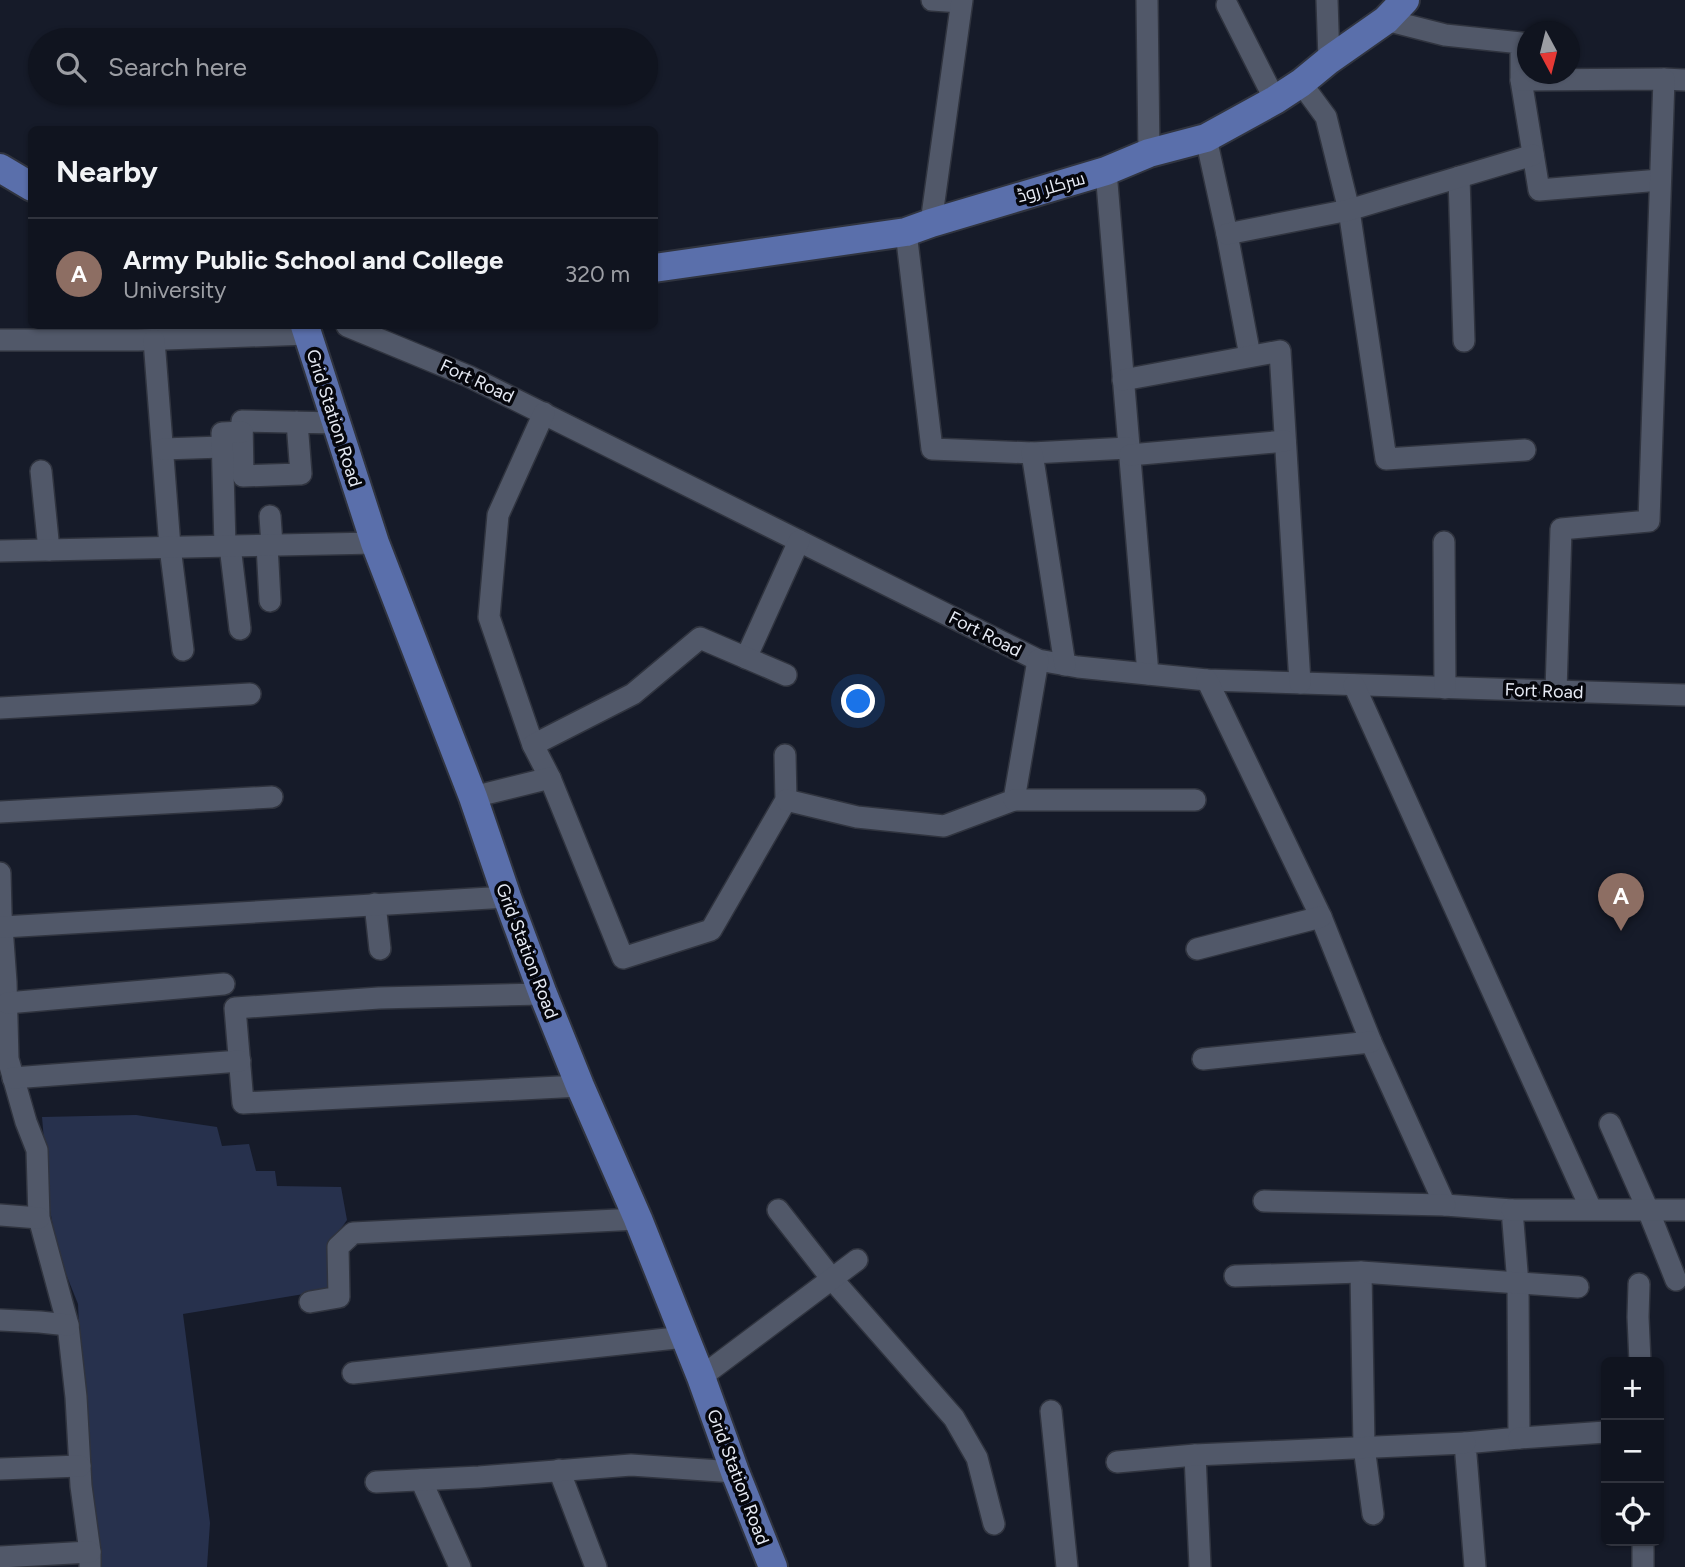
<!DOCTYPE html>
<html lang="en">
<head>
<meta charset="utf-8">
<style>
	:root { --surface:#10141f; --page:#1e212c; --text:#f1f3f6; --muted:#9c9ea4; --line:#30333d; --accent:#db2777 }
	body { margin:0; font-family:Figtree,Cairo,sans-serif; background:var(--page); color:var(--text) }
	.controls { position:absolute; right:21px; bottom:21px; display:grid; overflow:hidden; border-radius:10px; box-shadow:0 2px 5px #0004 }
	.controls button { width:63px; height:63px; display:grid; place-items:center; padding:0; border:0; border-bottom:2px solid var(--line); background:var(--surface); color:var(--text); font:35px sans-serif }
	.compass { position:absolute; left:1517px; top:21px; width:63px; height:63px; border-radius:50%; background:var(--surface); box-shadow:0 2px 5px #0004; rotate:173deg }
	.you { position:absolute; left:859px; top:702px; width:24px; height:24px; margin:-18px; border:5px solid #fff; border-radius:50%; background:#1a73e8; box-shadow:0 0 0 10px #1a73e833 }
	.badge { display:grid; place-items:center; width:46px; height:46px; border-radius:50%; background:var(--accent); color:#fff; font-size:23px; font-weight:700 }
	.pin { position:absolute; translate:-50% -58px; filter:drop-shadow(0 2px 4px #0008) }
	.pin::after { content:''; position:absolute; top:37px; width:24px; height:21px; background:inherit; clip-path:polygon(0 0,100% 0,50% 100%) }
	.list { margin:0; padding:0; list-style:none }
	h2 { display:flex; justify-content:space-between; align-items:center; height:91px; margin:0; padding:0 28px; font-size:30px }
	h2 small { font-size:23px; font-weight:400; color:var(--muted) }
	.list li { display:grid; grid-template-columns:46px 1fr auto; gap:21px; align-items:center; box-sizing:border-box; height:112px; padding:0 28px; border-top:2px solid var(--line) }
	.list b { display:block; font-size:26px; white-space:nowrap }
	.list p { margin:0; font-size:23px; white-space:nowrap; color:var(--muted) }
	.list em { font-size:23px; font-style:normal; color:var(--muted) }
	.icon { flex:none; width:38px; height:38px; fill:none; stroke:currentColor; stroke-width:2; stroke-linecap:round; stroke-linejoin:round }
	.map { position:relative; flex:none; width:1685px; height:1567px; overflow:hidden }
	.search { position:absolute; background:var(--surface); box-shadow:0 2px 5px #0004; left:28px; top:28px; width:630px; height:77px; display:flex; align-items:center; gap:18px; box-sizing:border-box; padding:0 24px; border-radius:38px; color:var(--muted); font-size:26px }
	.panel { position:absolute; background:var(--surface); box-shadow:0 2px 5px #0004; left:28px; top:126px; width:630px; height:203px; border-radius:10px }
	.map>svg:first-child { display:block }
	.green { fill:#27314d }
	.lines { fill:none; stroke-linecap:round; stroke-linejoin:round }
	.minor-casing { stroke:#30343f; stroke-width:24 }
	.major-casing { stroke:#30343f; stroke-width:32 }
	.minor { stroke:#515869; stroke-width:21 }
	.major { stroke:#5a6fab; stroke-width:28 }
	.labels { text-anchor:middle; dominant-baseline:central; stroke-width:7; stroke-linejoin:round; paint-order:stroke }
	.street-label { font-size:18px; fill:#e6eaf4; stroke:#05060c }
</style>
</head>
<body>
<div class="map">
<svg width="1685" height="1567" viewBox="0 0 1685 1567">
	<rect width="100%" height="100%" fill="#161b29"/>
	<path class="green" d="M136,1115L217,1127L222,1146L249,1144L256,1171H275L277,1186L341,1187L347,1220L328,1247V1290L183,1314L210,1523L207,1567H99L81,1371L78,1304L58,1254L50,1210L42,1117Z"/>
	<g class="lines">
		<g class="minor-casing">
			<g id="minor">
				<path d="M932,0L961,2"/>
				<path d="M1147,0L1149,153"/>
				<path d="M1327,0L1329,60"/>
				<path d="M1227,5L1275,100"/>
				<path d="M1386,20L1445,35L1521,43V80L1539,190L1660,180"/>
				<path d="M1664,79L1685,80"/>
				<path d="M1521,80L1664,79L1649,521L1561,529L1556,691"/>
				<path d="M1301,83L1326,117L1349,210L1386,459L1525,450"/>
				<path d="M1206,138L1227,234L1250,356"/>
				<path d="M1106,171L1148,674"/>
				<path d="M1459,177L1464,341"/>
				<path d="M931,223L962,0"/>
				<path d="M906,232L932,449L1032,453L1128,448"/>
				<path d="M1227,234L1349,210L1533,155"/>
				<path d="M347,326L468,376L1038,660L1078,667L1207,680L1685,695"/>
				<path d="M0,340H138L307,334"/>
				<path d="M154,340L170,547L183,650"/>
				<path d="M1123,380L1280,351L1300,683"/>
				<path d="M297,422L301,474L243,476L242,421L336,423"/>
				<path d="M163,449L222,447"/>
				<path d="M1032,453L1065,665"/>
				<path d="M1130,455L1285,441"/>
				<path d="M41,471L49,550"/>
				<path d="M270,516L272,545"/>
				<path d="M1444,542L1445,688"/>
				<path d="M267,545L270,601"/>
				<path d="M225,546L222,433L242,432"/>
				<path d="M230,546L240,629"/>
				<path d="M0,551L375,543"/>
				<path d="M746,658L799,541"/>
				<path d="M1207,680L1321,917L1371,1042L1445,1205L1512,1210L1518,1284L1519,1438L1465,1443L1475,1567"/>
				<path d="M1354,685L1591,1209"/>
				<path d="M0,708L250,694"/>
				<path d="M533,745L489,617L498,515L544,413"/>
				<path d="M550,778L533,745L633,694L700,638L786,675"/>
				<path d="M473,797L550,778L623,958L711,930L786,800L785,755"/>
				<path d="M786,800L857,817L944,826L1014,800L1038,660"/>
				<path d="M1014,800H1195"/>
				<path d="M0,812L272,797"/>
				<path d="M0,873L1,913L6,982L8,1059L26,1122L37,1150L39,1218L68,1325L76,1397L81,1486L90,1552V1567"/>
				<path d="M375,904L380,949"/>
				<path d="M3,927L507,897"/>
				<path d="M1197,949L1321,917"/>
				<path d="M543,994L379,998L235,1008L243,1103L580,1086"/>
				<path d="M7,1003L224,984"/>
				<path d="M1203,1059L1371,1042"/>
				<path d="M13,1078L240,1061"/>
				<path d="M1610,1124L1648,1210L1676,1280"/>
				<path d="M1264,1201L1445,1205"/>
				<path d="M778,1210L832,1279L954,1418L977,1458L994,1524"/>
				<path d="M1512,1210H1685"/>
				<path d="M0,1215L39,1218"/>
				<path d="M1361,1272L1364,1447L1373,1514"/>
				<path d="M1235,1276L1361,1272L1578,1287"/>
				<path d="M1639,1284L1638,1317L1640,1362"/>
				<path d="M310,1302L339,1297L338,1247L353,1233L638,1219"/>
				<path d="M0,1320L40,1322L68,1325"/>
				<path d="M353,1373L685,1337"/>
				<path d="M701,1377L857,1260"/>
				<path d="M1051,1411L1067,1567"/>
				<path d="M1519,1438L1606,1432"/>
				<path d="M1195,1455L1200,1567"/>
				<path d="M1117,1462L1195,1455L1465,1443"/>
				<path d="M0,1469L80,1466"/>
				<path d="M559,1470L596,1567"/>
				<path d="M421,1480L460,1567"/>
				<path d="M376,1482L479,1477L631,1465L735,1472"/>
				<path d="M0,1557L90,1552"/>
				<path d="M1643,1567V1541"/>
			</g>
		</g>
		<g class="major-casing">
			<g id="major">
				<path d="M0,168L32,187"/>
				<path d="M654,268L906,232L931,223L1106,171L1149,153L1206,138L1275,100L1301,83L1329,60L1386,20L1405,0"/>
				<path d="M305,326L375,543L473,797L507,897L543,994L580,1086L638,1219L685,1337L701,1377L735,1472L773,1567"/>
			</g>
		</g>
		<use href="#minor" class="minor"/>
		<use href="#major" class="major"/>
	</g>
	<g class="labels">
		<g class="street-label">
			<text transform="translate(1051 187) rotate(-16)">سرکلر روڈ</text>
			<text transform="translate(477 381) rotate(25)">Fort Road</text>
			<text transform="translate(334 418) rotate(72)">Grid Station Road</text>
			<text transform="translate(985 634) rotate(27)">Fort Road</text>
			<text transform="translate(1544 691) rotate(2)">Fort Road</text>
			<text transform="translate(527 951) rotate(69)">Grid Station Road</text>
			<text transform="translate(738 1477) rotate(69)">Grid Station Road</text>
		</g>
	</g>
</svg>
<div class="controls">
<button>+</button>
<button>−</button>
<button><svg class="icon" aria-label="locate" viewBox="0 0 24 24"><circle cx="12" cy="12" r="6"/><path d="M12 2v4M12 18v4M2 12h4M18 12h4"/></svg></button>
</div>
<svg class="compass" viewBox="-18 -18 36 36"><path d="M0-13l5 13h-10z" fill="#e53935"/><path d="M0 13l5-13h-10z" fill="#9c9ea4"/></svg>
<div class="you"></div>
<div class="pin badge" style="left:1621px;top:931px;background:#8d6e63">A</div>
<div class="search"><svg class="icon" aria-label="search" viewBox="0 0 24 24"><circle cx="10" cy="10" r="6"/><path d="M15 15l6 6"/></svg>Search here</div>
<section class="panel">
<h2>Nearby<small></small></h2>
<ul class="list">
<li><span class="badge" style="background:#8d6e63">A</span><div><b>Army Public School and College</b><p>University</p></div><em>320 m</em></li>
</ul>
</section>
</div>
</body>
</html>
